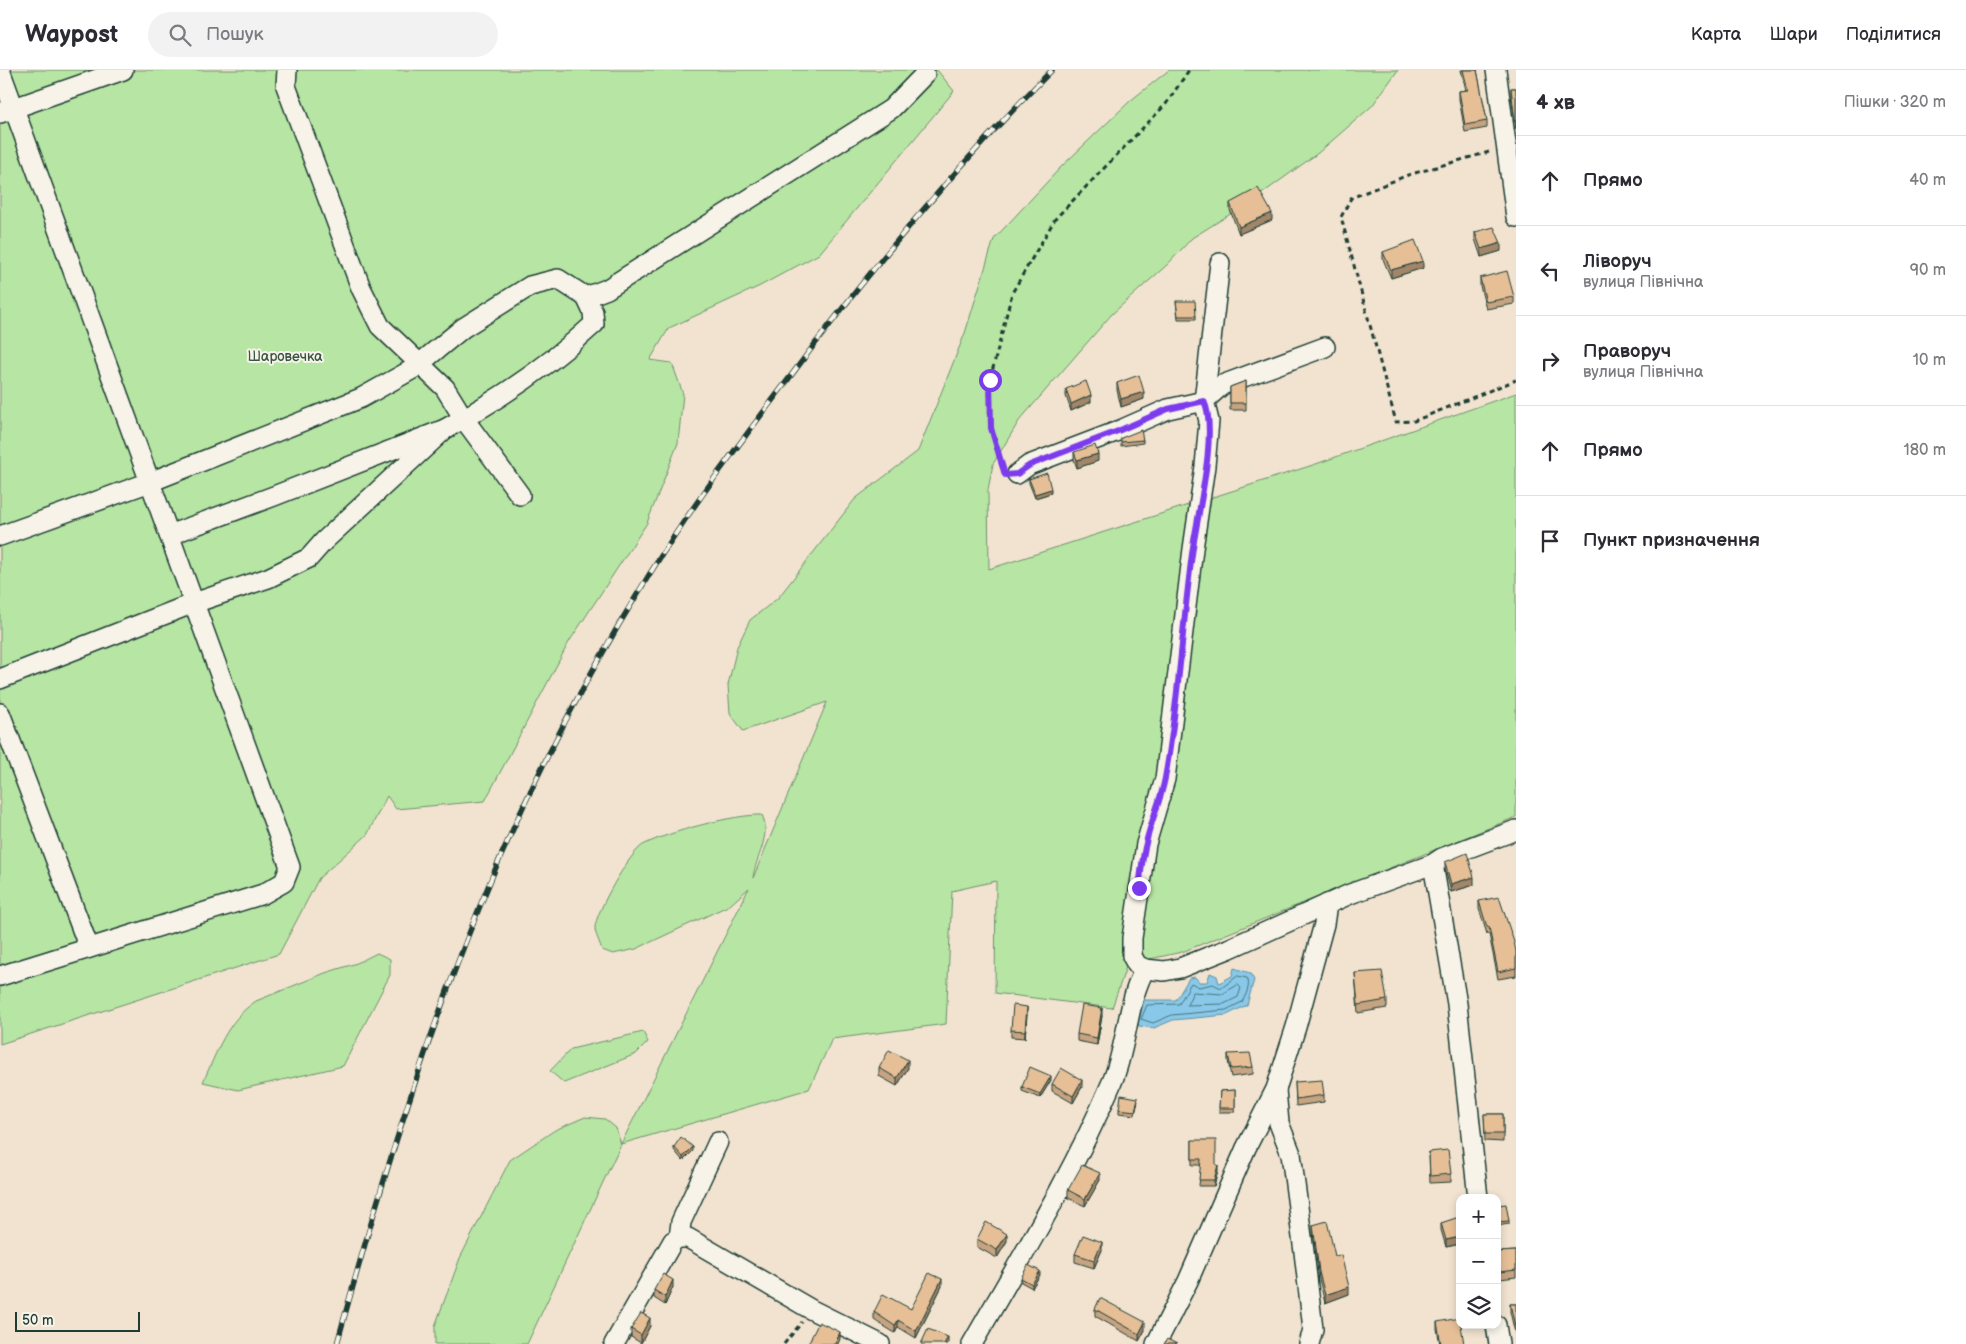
<!DOCTYPE html>
<html lang="uk">
<head>
<meta charset="utf-8">
<style>
	:root { --surface:#fff; --page:#f2f2f3; --text:#2b2b33; --muted:#7c7c81; --line:#e1e1e2 }
	body { margin:0; font-family:"Balsamiq Sans",sans-serif; background:var(--page); color:var(--text) }
	.controls { position:absolute; right:15px; bottom:15px; display:grid; overflow:hidden; border-radius:10px; box-shadow:0 2px 8px #0003 }
	.controls button { width:45px; height:45px; display:grid; place-items:center; padding:0; border:0; border-bottom:1px solid var(--line); background:var(--surface); color:var(--text); font:25px sans-serif }
	.scale { position:absolute; left:15px; bottom:12px; width:125px; box-sizing:border-box; padding-left:5px; border:2px solid #1f3d34; border-top:0; font-size:14px; line-height:18px; white-space:nowrap; color:#1f3d34; -webkit-text-stroke:4px #f7f3e8; paint-order:stroke }
	.stop { position:absolute; width:15px; height:15px; margin:-11px; border:4px solid #7c3aed; border-radius:50%; background:#fff }
	.stop.end { background:#7c3aed; border-color:#fff; box-shadow:0 1px 5px #0008 }
	.list { margin:0; padding:0; list-style:none }
	h2 { display:flex; justify-content:space-between; align-items:center; height:65px; margin:0; padding:0 20px; font-size:21px }
	h2 small { font-size:16px; font-weight:400; color:var(--muted) }
	.list li { display:grid; grid-template-columns:32px 1fr auto; gap:15px; align-items:center; box-sizing:border-box; height:90px; padding:0 20px; border-top:1px solid var(--line) }
	.list b { display:block; font-size:19px; white-space:nowrap }
	.list p { margin:0; font-size:16px; white-space:nowrap; color:var(--muted) }
	.list em { font-size:16px; font-style:normal; color:var(--muted) }
	.icon { flex:none; width:28px; height:28px; fill:none; stroke:currentColor; stroke-width:2; stroke-linecap:round; stroke-linejoin:round }
	.map { position:relative; flex:none; width:1516px; height:1274px; overflow:hidden }
	header { display:flex; align-items:center; gap:30px; box-sizing:border-box; height:70px; padding:0 25px; background:var(--surface); border-bottom:1px solid var(--line) }
	header strong { font-size:24px }
	nav { display:flex; gap:28px; margin-inline-start:auto; font-size:18px }
	.search { width:350px; height:45px; background:var(--page); display:flex; align-items:center; gap:12px; box-sizing:border-box; padding:0 18px; border-radius:28px; color:var(--muted); font-size:19px }
	main { display:flex }
	aside { flex:1; background:var(--surface) }
	.map>svg:first-child { display:block }
	.green { fill:#b7e5a3; stroke:#6b916c }
	.water { fill:#89c8e9; stroke:#5f90a1 }
	.lines { fill:none; stroke-linecap:round; stroke-linejoin:round }
	.shore { stroke:#49757c; stroke-width:1 }
	.minor-casing { stroke:#1f3d34; stroke-width:22 }
	.path { stroke:#1f3d34; stroke-width:3; stroke-dasharray:5 4; stroke-linecap:butt }
	.minor { stroke:#f7f3e8; stroke-width:19 }
	.rail-casing { stroke:#1f3d34; stroke-width:5.5 }
	.rail { stroke:#f7f3e8; stroke-width:4; stroke-dasharray:11; stroke-linecap:butt }
	.wall { fill:#c6a482; stroke:#1f3d34 }
	.shaded-wall { fill:#a1866a; stroke:#1f3d34 }
	.building { fill:#e6bf97; stroke:#1f3d34 }
	.route { stroke:#7c3aed; stroke-width:6 }
	.labels { text-anchor:middle; dominant-baseline:central; stroke-width:4; stroke-linejoin:round; paint-order:stroke }
	.park-label { font-size:14px; fill:#365645; stroke:#f7f3e8 }
</style>
</head>
<body>
<header>
<strong>Waypost</strong>
<div class="search"><svg class="icon" aria-label="search" viewBox="0 0 24 24"><circle cx="10" cy="10" r="6"/><path d="M15 15l6 6"/></svg>Пошук</div>
<nav><a>Карта</a><a>Шари</a><a>Поділитися</a></nav>
</header>
<main>
<div class="map">
<svg width="1516" height="1274" viewBox="0 0 1516 1274">
	<rect width="100%" height="100%" fill="#f2e3d0"/>
	<filter id="ink" filterUnits="userSpaceOnUse"><feTurbulence type="fractalNoise" baseFrequency=".02" numOctaves="2"/><feDisplacementMap in="SourceGraphic" scale="10" xChannelSelector="R" yChannelSelector="G"/><feConvolveMatrix kernelMatrix="1 2 1 2 8 2 1 2 1" color-interpolation-filters="sRGB"/></filter>
	<g filter="url(#ink)">
		<g class="green">
			<path d="M0,0H937L954,21L819,184L760,216L669,258L650,290L672,293L683,324L678,373L647,453L569,572L485,731L396,739L387,726L367,765L319,808L279,884L0,974Z"/>
			<path d="M1169,0H1398L1372,36L1318,83L1256,128L1192,168L1168,194L1112,244L1019,351L993,394L988,420L989,499L1316,394L1516,323V747L1182,882L1127,894L1112,938L995,923L996,811L952,821L946,954L832,969L809,1019L621,1074L527,1274H435V1256L460,1188L510,1090L555,1060L585,1047L605,1049L616,1058L621,1074L749,818L730,835L636,879L613,884L602,880C600,873 595,864 595,858C595,843 630,782 643,775C668,762 735,744 762,745C772,766 755,788 753,808L827,632L743,661L730,643L728,615L737,577L750,550L778,528L855,429L918,381L965,263L994,169L1061,97L1130,31Z"/>
			<path d="M377,883L390,889V905L343,996L238,1020L203,1012C217,982 227,950 256,931L325,903L357,893Z"/>
			<path d="M643,962L648,972L636,984L564,1013L550,1001L571,979Z"/>
		</g>
		<path class="water" d="M1234,898L1250,903L1254,910L1247,935L1227,945L1173,950L1154,958L1139,956C1134,947 1137,937 1143,930H1176L1189,908L1195,907L1199,912H1207L1210,903L1217,906L1219,913L1232,906Z"/>
		<g class="lines">
			<g class="shore">
				<path d="M1238,906L1247,908C1251,915 1246,925 1242,932L1226,940L1172,945L1153,953L1141,949L1147,935L1179,934L1191,913L1199,917L1213,914L1221,918Z"/>
				<path d="M1238,915L1241,918L1238,927L1224,934L1187,935L1193,922L1222,924Z"/>
			</g>
			<g class="minor-casing">
				<g id="minor">
					<path d="M0,0L290,797L284,812L263,824L0,906"/>
					<path d="M287,0L286,16L361,218L380,256L445,318L464,349L520,425"/>
					<path d="M1496,0L1516,147"/>
					<path d="M0,43L123,0"/>
					<path d="M1204,331L1220,193"/>
					<path d="M1204,331L1222,315L1325,277"/>
					<path d="M1017,404L1029,395L1118,361L1168,339L1204,331L1209,351L1205,396L1193,479L1165,709L1146,774L1132,868V886L1137,895L1145,899L1164,901L1180,898L1228,879L1350,824L1433,794L1442,788L1516,760"/>
					<path d="M169,465L274,426L445,359C498,330 549,296 594,254L593,242L586,227"/>
					<path d="M0,466L150,412L361,328L413,299L463,258L530,216L558,209L586,227L607,219L891,39L925,4"/>
					<path d="M0,609L194,533L268,508L309,488L324,471L445,359"/>
					<path d="M0,643L89,878"/>
					<path d="M1433,794L1457,934L1478,1128"/>
					<path d="M1276,1020L1279,1053L1291,1084L1304,1182L1313,1259L1309,1274"/>
					<path d="M679,1168L681,1152L718,1072"/>
					<path d="M1496,1255L1499,1274"/>
					<path d="M614,1274L673,1171L679,1168H688L812,1240L880,1274"/>
					<path d="M972,1274C1021,1188 1073,1104 1112,1012C1127,978 1127,930 1145,899"/>
					<path d="M1156,1274L1188,1211L1246,1078L1276,1019L1296,957L1324,854L1327,834"/>
				</g>
			</g>
			<g class="path">
				<path d="M1489,82L1408,105L1351,128L1341,147L1396,352L1414,351L1516,310"/>
				<path d="M1002,397L991,358L990,310L1012,223L1055,149L1166,34L1189,0"/>
				<path d="M784,1274L802,1252"/>
			</g>
			<use href="#minor" class="minor"/>
			<g class="rail-casing">
				<path id="rail" d="M337,1274C377,1126 422,978 480,836C526,722 584,609 649,505C691,437 739,374 787,311C868,202 956,96 1052,0"/>
			</g>
			<use href="#rail" class="rail"/>
		</g>
		<g class="wall">
			<path d="M1461,0H1478H1477L1487,51V58L1465,62L1459,29V21L1466,20Z"/>
			<path d="M1511,18H1516V59L1511,25Z"/>
			<path d="M1230,133L1272,150L1239,164L1230,140Z"/>
			<path d="M1475,162L1501,181L1481,187L1475,169Z"/>
			<path d="M1383,182L1423,198L1391,208L1383,189Z"/>
			<path d="M1480,208L1514,227V234L1486,239L1480,216Z"/>
			<path d="M1176,231L1196,246V249H1178Z"/>
			<path d="M1246,311V340H1230V317Z"/>
			<path d="M1117,313L1144,329L1121,337L1117,320Z"/>
			<path d="M1066,319L1091,332L1071,341L1066,326Z"/>
			<path d="M1121,368L1143,370V373L1121,376Z"/>
			<path d="M1074,382L1098,391L1077,398L1074,390Z"/>
			<path d="M1029,409L1051,423L1035,428L1029,413Z"/>
			<path d="M1445,792L1474,815L1451,822L1445,799Z"/>
			<path d="M1479,831L1516,881V906L1498,909L1489,864H1487L1479,839Z"/>
			<path d="M1355,903L1387,930V938L1358,943Z"/>
			<path d="M1027,944L1025,968L1011,967V960Z"/>
			<path d="M1102,946L1097,975L1077,971V964Z"/>
			<path d="M1228,984L1253,997V1004L1231,1007L1228,991Z"/>
			<path d="M879,998H908L897,1016L879,1006Z"/>
			<path d="M1051,1010L1040,1028L1022,1021V1017Z"/>
			<path d="M1295,1012L1324,1025V1032L1296,1036Z"/>
			<path d="M1052,1014L1082,1017L1073,1033L1052,1021Z"/>
			<path d="M1235,1020V1042H1219L1220,1021Z"/>
			<path d="M1138,1031L1135,1045L1119,1043V1039Z"/>
			<path d="M1484,1044H1503V1072L1485,1071Z"/>
			<path d="M1192,1070L1216,1095L1218,1101L1214,1116H1199L1201,1095H1192Z"/>
			<path d="M674,1077L693,1081L683,1091L674,1080Z"/>
			<path d="M1429,1082L1451,1104V1112L1430,1113Z"/>
			<path d="M1100,1110L1085,1136L1068,1128V1120Z"/>
			<path d="M1497,1135L1509,1151V1154L1497,1156Z"/>
			<path d="M1460,1149V1174L1446,1177L1441,1160V1153Z"/>
			<path d="M1313,1155L1335,1186L1349,1224L1325,1233L1319,1209L1313,1162Z"/>
			<path d="M977,1169L1007,1171L997,1188L977,1177Z"/>
			<path d="M1102,1180L1094,1198L1075,1192V1184Z"/>
			<path d="M1516,1181V1207L1500,1209L1498,1182Z"/>
			<path d="M1040,1205L1032,1218L1021,1212V1208Z"/>
			<path d="M942,1216L916,1268L898,1257L895,1263L874,1250V1242L911,1239Z"/>
			<path d="M673,1217L665,1235L654,1228V1220Z"/>
			<path d="M1510,1234H1516V1267L1510,1242Z"/>
			<path d="M1095,1239L1145,1260L1139,1271L1095,1246Z"/>
			<path d="M1437,1252L1464,1274H1440L1437,1259Z"/>
			<path d="M650,1256L641,1273L631,1267V1259Z"/>
		</g>
		<g class="shaded-wall">
			<path d="M1272,143V150L1239,164V157Z"/>
			<path d="M1501,173V181L1481,187V179Z"/>
			<path d="M1423,191V198L1391,208V200Z"/>
			<path d="M1144,322V329L1121,337V329Z"/>
			<path d="M1091,325V332L1071,341V334Z"/>
			<path d="M1098,384V391L1077,398V390Z"/>
			<path d="M1051,419V423L1035,428V424Z"/>
			<path d="M1474,807V815L1451,822V814Z"/>
			<path d="M1027,937V944L1025,968V961Z"/>
			<path d="M1102,938V946L1097,975V968Z"/>
			<path d="M908,990V998L897,1016V1008Z"/>
			<path d="M1051,1006V1010L1040,1028V1024Z"/>
			<path d="M1082,1010V1017L1073,1033V1026Z"/>
			<path d="M693,1077V1081L683,1091V1087Z"/>
			<path d="M1218,1095V1101L1214,1116V1110Z"/>
			<path d="M1100,1103V1110L1085,1136V1129Z"/>
			<path d="M1007,1164V1171L997,1188V1180Z"/>
			<path d="M1460,1167V1174L1446,1177V1170Z"/>
			<path d="M1102,1172V1180L1094,1198V1190Z"/>
			<path d="M1040,1201V1205L1032,1218V1214Z"/>
			<path d="M942,1209V1216L916,1268V1261Z"/>
			<path d="M673,1210V1217L665,1235V1227Z"/>
			<path d="M1349,1217V1224L1325,1233V1225Z"/>
			<path d="M650,1248V1256L641,1273V1265Z"/>
			<path d="M898,1250V1257L895,1263V1256Z"/>
			<path d="M1145,1252V1260L1139,1271V1264Z"/>
			<path d="M840,1262V1269L838,1274H835Z"/>
			<path d="M948,1267V1274H944Z"/>
		</g>
		<g class="building">
			<path d="M1463,0H1477L1487,51L1465,55L1459,21L1468,20Z"/>
			<path d="M1511,18H1516V52H1515Z"/>
			<path d="M1258,118L1272,143L1239,157L1230,133Z"/>
			<path d="M1494,157L1501,173L1481,179L1475,162Z"/>
			<path d="M1415,170L1423,191L1391,200L1383,182Z"/>
			<path d="M1507,201L1514,227L1486,232L1480,208Z"/>
			<path d="M1176,231H1195L1196,246H1178Z"/>
			<path d="M1139,305L1144,322L1121,329L1117,313Z"/>
			<path d="M1086,311L1091,325L1071,334L1066,319Z"/>
			<path d="M1246,311V333H1230V317Z"/>
			<path d="M1141,360L1143,370L1121,372V368Z"/>
			<path d="M1095,375L1098,384L1077,390L1074,382Z"/>
			<path d="M1047,403L1051,419L1035,424L1029,409Z"/>
			<path d="M1467,783L1474,807L1451,814L1445,792Z"/>
			<path d="M1499,827L1514,872L1516,881V898L1498,902L1489,857H1487L1479,831Z"/>
			<path d="M1382,901L1387,930L1358,935L1355,903Z"/>
			<path d="M1013,935L1027,937L1025,961L1011,960Z"/>
			<path d="M1082,935L1102,938L1097,968L1077,964Z"/>
			<path d="M889,980L908,990L897,1008L879,998Z"/>
			<path d="M1250,983L1253,997L1231,999L1228,984Z"/>
			<path d="M1030,997L1051,1006L1040,1024L1022,1017Z"/>
			<path d="M1061,998L1082,1010L1073,1026L1052,1014Z"/>
			<path d="M1322,1010L1324,1025L1296,1029L1295,1012Z"/>
			<path d="M1235,1020V1038H1219L1220,1021Z"/>
			<path d="M1121,1025L1138,1028L1135,1041L1119,1039Z"/>
			<path d="M1484,1044H1503V1064H1485Z"/>
			<path d="M681,1067L693,1077L683,1087L674,1077Z"/>
			<path d="M1192,1070H1216V1095H1218L1214,1110H1199L1201,1089H1192Z"/>
			<path d="M1448,1080L1451,1104L1430,1106L1429,1082Z"/>
			<path d="M1082,1095L1100,1103L1085,1129L1068,1120Z"/>
			<path d="M1506,1134L1509,1151L1497,1152V1135Z"/>
			<path d="M1459,1147L1460,1167L1446,1170L1441,1153Z"/>
			<path d="M1327,1151L1335,1186L1341,1185L1349,1217L1325,1225L1319,1202L1313,1155Z"/>
			<path d="M986,1152L1007,1164L997,1180L977,1169Z"/>
			<path d="M1083,1165L1102,1172L1094,1190L1075,1184Z"/>
			<path d="M1516,1181V1200L1500,1202L1498,1182Z"/>
			<path d="M1028,1195L1040,1201L1032,1214L1021,1208Z"/>
			<path d="M929,1203L942,1209L916,1261L898,1250L895,1256L874,1242L883,1224L911,1239Z"/>
			<path d="M663,1204L673,1210L665,1227L654,1220Z"/>
			<path d="M1100,1228L1145,1252L1139,1264L1095,1239Z"/>
			<path d="M1510,1234H1516V1260Z"/>
			<path d="M641,1243L650,1248L641,1265L631,1259Z"/>
			<path d="M1460,1248V1255H1461L1464,1274H1441L1437,1252Z"/>
			<path d="M819,1252L840,1262L835,1274H808Z"/>
			<path d="M928,1259L948,1267L944,1274H921Z"/>
			<path d="M1167,1269L1177,1274H1164Z"/>
		</g>
	</g>
	<g class="lines" filter="url(#ink)">
		<path class="route" d="M990,310L991,358L1005,405L1017,404L1030,395L1118,361L1168,339L1204,331C1218,360 1198,443 1193,477C1182,554 1179,632 1165,708C1161,730 1151,751 1146,773C1142,788 1141,804 1139,818"/>
	</g>
	<g class="labels">
		<g class="park-label">
			<text x="285" y="286">Шаровечка</text>
		</g>
	</g>
</svg>
<div class="controls">
<button>+</button>
<button>−</button>
<button><svg class="icon" aria-label="layers" viewBox="0 0 24 24"><path d="M12 4l9 5-9 5-9-5zM3 14l9 5 9-5"/></svg></button>
</div>
<div class="scale">50 m</div>
<div class="stop" style="left:990px;top:310px"></div>
<div class="stop end" style="left:1139px;top:818px"></div>
</div>
<aside>
<h2>4 хв<small>Пішки · 320 m</small></h2>
<ul class="list">
<li><svg class="icon" aria-label="ahead" viewBox="0 0 24 24"><path d="M12 20V5M6 11l6-6 6 6"/></svg><div><b>Прямо</b></div><em>40 m</em></li>
<li><svg class="icon" aria-label="left" viewBox="0 0 24 24"><path d="M17 20v-9H6M10 6l-5 5 5 5"/></svg><div><b>Ліворуч</b><p>вулиця Північна</p></div><em>90 m</em></li>
<li><svg class="icon" aria-label="right" viewBox="0 0 24 24"><path d="M7 20v-9h11M14 6l5 5-5 5"/></svg><div><b>Праворуч</b><p>вулиця Північна</p></div><em>10 m</em></li>
<li><svg class="icon" aria-label="ahead" viewBox="0 0 24 24"><path d="M12 20V5M6 11l6-6 6 6"/></svg><div><b>Прямо</b></div><em>180 m</em></li>
<li><svg class="icon" aria-label="arrive" viewBox="0 0 24 24"><path d="M6 21V4h12l-3 4 3 4H6"/></svg><div><b>Пункт призначення</b></div></li>
</ul>
</aside>
</main>
</body>
</html>
